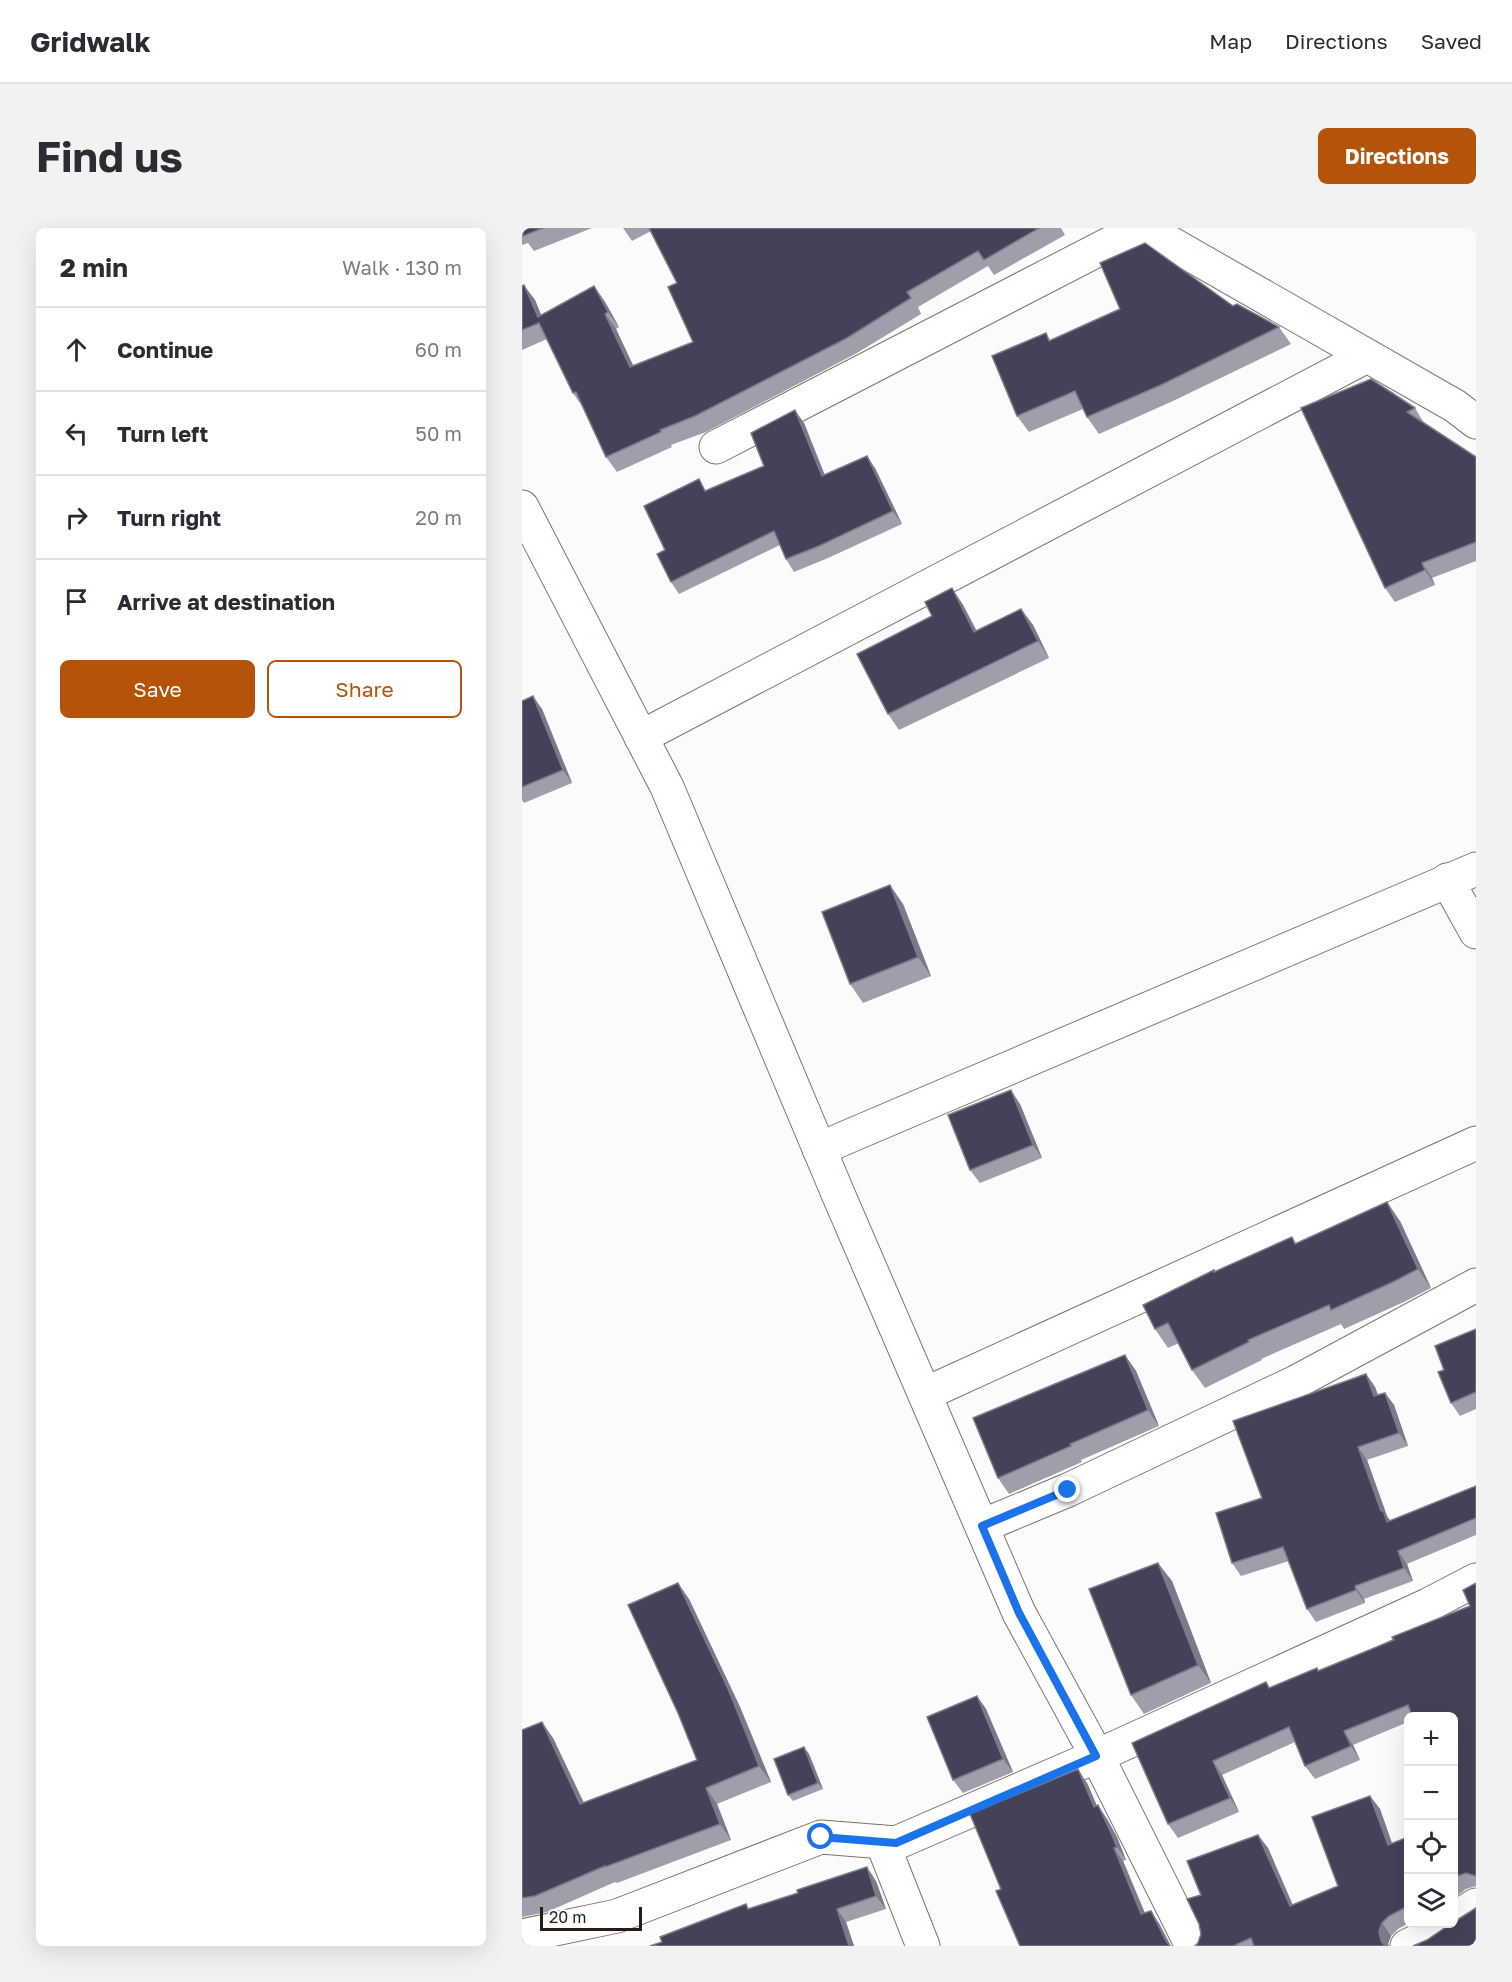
<!DOCTYPE html>
<html lang="en">
<head>
<meta charset="utf-8">
<style>
	:root { --surface:#fff; --page:#f2f2f3; --text:#2b2b33; --muted:#7c7c81; --line:#e1e1e2; --accent:#b45309 }
	body { margin:0; font-family:"Golos Text",sans-serif; background:var(--page); color:var(--text) }
	.controls { position:absolute; right:18px; bottom:18px; display:grid; overflow:hidden; border-radius:9px; box-shadow:0 6px 24px #0002 }
	.controls button { width:54px; height:54px; display:grid; place-items:center; padding:0; border:0; border-bottom:2px solid var(--line); background:var(--surface); color:var(--text); font:30px sans-serif }
	.scale { position:absolute; left:18px; bottom:15px; width:102px; box-sizing:border-box; padding-left:6px; border:3px solid #271d17; border-top:0; font-size:16px; line-height:21px; white-space:nowrap; color:#271d17; -webkit-text-stroke:4px #fbfbfb; paint-order:stroke }
	.stop { position:absolute; width:18px; height:18px; margin:-14px; border:4px solid #1a73e8; border-radius:50%; background:#fff }
	.stop.end { background:#1a73e8; border-color:#fff; box-shadow:0 2px 6px #0008 }
	.list { margin:0; padding:0; list-style:none }
	h2 { display:flex; justify-content:space-between; align-items:center; height:78px; margin:0; padding:0 24px; font-size:26px }
	h2 small { font-size:20px; font-weight:400; color:var(--muted) }
	.list li { display:grid; grid-template-columns:39px 1fr auto; gap:18px; align-items:center; box-sizing:border-box; height:84px; padding:0 24px; border-top:2px solid var(--line) }
	.list b { display:block; font-size:22px; white-space:nowrap }
	.list em { font-size:20px; font-style:normal; color:var(--muted) }
	.actions { display:flex; gap:12px; padding:18px 24px }
	.actions a { flex:1; padding:14px 0; border:2px solid var(--accent); border-radius:9px; text-align:center; font-size:21px; color:var(--accent) }
	.actions .main { background:var(--accent); color:#fff }
	.icon { flex:none; width:33px; height:33px; fill:none; stroke:currentColor; stroke-width:2; stroke-linecap:round; stroke-linejoin:round }
	.map { position:relative; flex:none; width:954px; height:1718px; overflow:hidden; border-radius:9px }
	header { display:flex; align-items:center; gap:36px; box-sizing:border-box; height:84px; padding:0 30px; background:var(--surface); border-bottom:2px solid var(--line) }
	header strong { font-size:28px }
	nav { display:flex; gap:33px; margin-inline-start:auto; font-size:21px }
	.intro { display:flex; align-items:center; justify-content:space-between; box-sizing:border-box; height:144px; padding:0 36px }
	h1 { margin:0; font-size:42px }
	.button { padding:15px 27px; border-radius:9px; background:var(--accent); color:#fff; font-size:21px; font-weight:700 }
	main { display:flex; gap:36px; padding:0 36px }
	aside { flex:1; background:var(--surface); border-radius:9px; box-shadow:0 6px 24px #0002 }
	.map>svg:first-child { display:block }
	.lines { fill:none; stroke-linecap:round; stroke-linejoin:round }
	.minor-casing { stroke:#897062; stroke-width:35 }
	.minor { stroke:#fff; stroke-width:33 }
	.wall { fill:#9f9eaa }
	.shaded-wall { fill:#7a7a8a }
	.building { fill:#434259; stroke:#7a7a8a; stroke-width:1.5 }
	.route { stroke:#1a73e8; stroke-width:8 }
</style>
</head>
<body>
<header>
<strong>Gridwalk</strong>
<nav><a>Map</a><a>Directions</a><a>Saved</a></nav>
</header>
<div class="intro"><h1>Find us</h1><a class="button">Directions</a></div>
<main>
<aside>
<h2>2 min<small>Walk · 130 m</small></h2>
<ul class="list">
<li><svg class="icon" aria-label="ahead" viewBox="0 0 24 24"><path d="M12 20V5M6 11l6-6 6 6"/></svg><div><b>Continue</b></div><em>60 m</em></li>
<li><svg class="icon" aria-label="left" viewBox="0 0 24 24"><path d="M17 20v-9H6M10 6l-5 5 5 5"/></svg><div><b>Turn left</b></div><em>50 m</em></li>
<li><svg class="icon" aria-label="right" viewBox="0 0 24 24"><path d="M7 20v-9h11M14 6l5 5-5 5"/></svg><div><b>Turn right</b></div><em>20 m</em></li>
<li><svg class="icon" aria-label="arrive" viewBox="0 0 24 24"><path d="M6 21V4h12l-3 4 3 4H6"/></svg><div><b>Arrive at destination</b></div></li>
</ul>
<div class="actions"><a class="main">Save</a><a>Share</a></div>
</aside>
<div class="map">
<svg width="954" height="1718" viewBox="0 0 954 1718">
	<rect width="100%" height="100%" fill="#fbfbfb"/>
	<g class="lines">
		<g class="minor-casing">
			<g id="minor">
				<path d="M622,0L933,178L954,194"/>
				<path d="M194,219L618,0"/>
				<path d="M0,279L145,559L317,968L497,1385L575,1528L670,1718"/>
				<path d="M119,509L845,128"/>
				<path d="M925,652L954,704"/>
				<path d="M297,921L954,641"/>
				<path d="M403,1166L954,915"/>
				<path d="M460,1298L546,1262L774,1154L954,1057"/>
				<path d="M360,1614L401,1718"/>
				<path d="M932,1691L954,1677"/>
				<path d="M0,1708L95,1688L299,1609L374,1615L575,1528L906,1377L954,1352"/>
				<path d="M885,1718L904,1709L925,1696"/>
			</g>
		</g>
		<use href="#minor" class="minor"/>
	</g>
	<g class="wall">
		<path d="M0,0H70L12,23L6,15L0,17Z"/>
		<path d="M101,0H539L543,7L472,47L466,38L396,79L399,86L335,125L184,204L149,217L150,219L95,244L84,229L62,181L51,165L25,111L0,122V58L13,72L19,87L72,58L83,74L97,99L94,101L111,138L171,114L155,55L129,3L110,13Z"/>
		<path d="M711,78L757,99L769,116L651,173L577,206L565,189L561,181L507,204L495,188L524,105L528,112Z"/>
		<path d="M779,180H893L902,195L954,229V333L910,350L913,357L873,374L863,360Z"/>
		<path d="M282,195L303,247L353,240L380,296L306,330L272,344L264,331L258,317L157,366L149,354L143,322L185,262L242,238Z"/>
		<path d="M430,360L441,377L455,403L499,381L511,397L527,430L377,502L366,486L410,388Z"/>
		<path d="M0,473L20,481L50,555L2,575L0,572Z"/>
		<path d="M381,676L409,748L341,775L328,756Z"/>
		<path d="M498,876L520,930L458,955L448,942Z"/>
		<path d="M878,993L909,1060L884,1073L822,1101L819,1096L739,1131L740,1132L683,1160L670,1142L657,1115L646,1120L633,1101L693,1044L770,1009L774,1015Z"/>
		<path d="M954,1101V1181L938,1188L929,1175L922,1142Z"/>
		<path d="M603,1127L614,1143L637,1198L559,1232L560,1234L487,1266L476,1250Z"/>
		<path d="M844,1146L853,1159L856,1167L863,1165L872,1177L886,1218L845,1232L865,1288L868,1293L954,1258V1307L885,1336L891,1353L842,1371L843,1375L794,1394L785,1381L767,1333L719,1348L710,1335L740,1270Z"/>
		<path d="M650,1353L689,1455L622,1486L609,1467Z"/>
		<path d="M954,1355V1658L944,1661L932,1670V1488H886V1494L831,1517L838,1532L793,1551L783,1538L773,1514L700,1547L717,1584L656,1610L646,1596L744,1454L748,1460L797,1443L872,1412L948,1378Z"/>
		<path d="M167,1371L218,1479L249,1554L195,1576L209,1612L95,1655L93,1654L25,1684L0,1689V1502L31,1510L62,1575L175,1532Z"/>
		<path d="M455,1468L464,1481L491,1544L441,1565L431,1552Z"/>
		<path d="M282,1519L287,1526L301,1561L271,1573L266,1567Z"/>
		<path d="M565,1555L575,1578L585,1591L595,1609L604,1632L601,1633L623,1685L629,1683L638,1697L479,1661Z"/>
		<path d="M848,1568L858,1581L870,1615L886,1609V1695H887L876,1701L869,1708L866,1716L867,1718H673L676,1715L679,1706V1667L736,1607L746,1620L770,1677L816,1658Z"/>
		<path d="M354,1653L364,1681L324,1694L332,1718H128L227,1681Z"/>
	</g>
	<g class="shaded-wall">
		<path d="M2,57L13,72L26,104L16,89Z"/>
		<path d="M72,58L83,74L97,99L86,84Z"/>
		<path d="M83,86L94,101L119,154L108,139Z"/>
		<path d="M273,182L282,195L308,261L300,248Z"/>
		<path d="M345,228L353,240L380,296L371,283Z"/>
		<path d="M900,335L910,350L913,357L903,342Z"/>
		<path d="M430,360L441,377L463,420L452,404Z"/>
		<path d="M499,381L511,397L527,430L516,413Z"/>
		<path d="M11,468L20,481L50,555L41,542Z"/>
		<path d="M368,657L381,676L409,748L396,729Z"/>
		<path d="M489,862L498,876L520,930L511,917Z"/>
		<path d="M865,974L878,993L909,1060L896,1041Z"/>
		<path d="M603,1127L614,1143L637,1198L626,1182Z"/>
		<path d="M844,1146L853,1159L861,1181L852,1168Z"/>
		<path d="M863,1165L872,1177L886,1218L877,1205Z"/>
		<path d="M836,1219L845,1232L865,1288L870,1295L865,1294L859,1283Z"/>
		<path d="M876,1323L885,1336L891,1353L882,1340Z"/>
		<path d="M636,1335L650,1353L689,1455L676,1437Z"/>
		<path d="M156,1355L167,1371L218,1479L249,1554L237,1538Z"/>
		<path d="M833,1358L842,1371L843,1375L834,1362Z"/>
		<path d="M455,1468L464,1481L491,1544L481,1531Z"/>
		<path d="M20,1494L31,1510L70,1592L58,1576Z"/>
		<path d="M822,1503L831,1517L838,1532L829,1518Z"/>
		<path d="M282,1519L287,1526L301,1561L296,1555Z"/>
		<path d="M691,1533L700,1547L717,1584L708,1570Z"/>
		<path d="M556,1541L565,1555L581,1592L572,1579Z"/>
		<path d="M184,1560L195,1576L209,1612L198,1596Z"/>
		<path d="M848,1568L858,1581L875,1630L866,1617Z"/>
		<path d="M576,1577L585,1591L595,1609L604,1632L595,1619Z"/>
		<path d="M736,1607L746,1620L777,1691L768,1678Z"/>
		<path d="M592,1620L601,1633L629,1700L619,1686Z"/>
		<path d="M345,1639L354,1653L364,1681L354,1668Z"/>
		<path d="M315,1681L324,1694L332,1718H327Z"/>
		<path d="M629,1683L638,1697L649,1718L644,1713Z"/>
		<path d="M860,1695L869,1708L866,1716L867,1718H862L859,1713L857,1703Z"/>
	</g>
	<g class="building">
		<path d="M0,0H21L1,8Z"/>
		<path d="M127,0H517L462,32L456,23L385,64L389,70L325,110L173,188L138,202L139,204L84,229L54,164L51,165L17,95L0,102V58L2,57L16,89L72,58L86,84L83,86L108,139L171,114L146,59L155,55Z"/>
		<path d="M623,15L711,78L715,76L757,99L639,157L565,189L553,163L495,188L470,128L524,105L527,113L598,81L578,35Z"/>
		<path d="M849,151L893,180L885,184L954,229V314L900,335L903,342L863,360L779,180Z"/>
		<path d="M273,182L300,248L345,228L371,283L297,318L264,331L252,303L149,354L135,326L143,322L122,278L177,251L183,263L242,238L229,205Z"/>
		<path d="M430,360L452,404L499,381L516,413L366,486L335,426L410,388L403,374Z"/>
		<path d="M11,468L41,542L0,559V473Z"/>
		<path d="M368,657L396,729L328,756L300,684Z"/>
		<path d="M489,862L511,917L448,942L426,887Z"/>
		<path d="M865,974L896,1041L871,1054L809,1082L807,1077L726,1112L727,1114L670,1142L646,1095L633,1101L621,1077L692,1042V1044L770,1009L773,1016Z"/>
		<path d="M954,1101V1164L929,1175L916,1144L922,1142L913,1118Z"/>
		<path d="M603,1127L626,1182L548,1216L549,1218L476,1250L451,1190Z"/>
		<path d="M844,1146L852,1168L863,1165L877,1205L836,1219L859,1283L861,1282L865,1294L954,1258V1290L876,1323L882,1340L833,1358L834,1362L785,1381L761,1319L710,1335L694,1285L740,1270L711,1193Z"/>
		<path d="M636,1335L676,1437L609,1467L567,1361Z"/>
		<path d="M156,1355L207,1463L237,1538L184,1560L198,1596L83,1639V1638L13,1668L0,1670V1502L20,1494L58,1576L175,1532L156,1485L106,1377Z"/>
		<path d="M954,1355V1648L944,1645L935,1648L932,1650V1488H890L886,1477L822,1503L829,1518L783,1538L767,1499L691,1533L708,1570L646,1596L610,1515L744,1454L747,1460L795,1440L796,1443L872,1412L870,1409L948,1378L941,1362Z"/>
		<path d="M455,1468L481,1531L431,1552L405,1489Z"/>
		<path d="M282,1519L296,1555L266,1567L252,1531Z"/>
		<path d="M556,1541L572,1579L576,1577L585,1596L595,1619L592,1620L619,1686L629,1683L644,1713L648,1718H498L474,1663L479,1661L448,1586Z"/>
		<path d="M848,1568L866,1617L886,1609V1678L867,1688L860,1695L857,1703L859,1713L863,1718H732L729,1710L711,1718H673L676,1715L679,1706L677,1696L665,1671L679,1667L665,1633L736,1607L768,1678L816,1658L790,1589Z"/>
		<path d="M345,1639L354,1668L315,1681L327,1718H128L140,1714L138,1709L224,1676L226,1681L276,1665L275,1662Z"/>
		<path d="M954,1680V1718H891L905,1712L930,1695H932V1694Z"/>
	</g>
	<g class="lines">
		<path class="route" d="M299,1609L374,1615L574,1528L497,1385L460,1298L546,1262"/>
	</g>
</svg>
<div class="controls">
<button>+</button>
<button>−</button>
<button><svg class="icon" aria-label="locate" viewBox="0 0 24 24"><circle cx="12" cy="12" r="6"/><path d="M12 2v4M12 18v4M2 12h4M18 12h4"/></svg></button>
<button><svg class="icon" aria-label="layers" viewBox="0 0 24 24"><path d="M12 4l9 5-9 5-9-5zM3 14l9 5 9-5"/></svg></button>
</div>
<div class="scale">20 m</div>
<div class="stop" style="left:299px;top:1609px"></div>
<div class="stop end" style="left:546px;top:1262px"></div>
</div>
</main>
</body>
</html>
